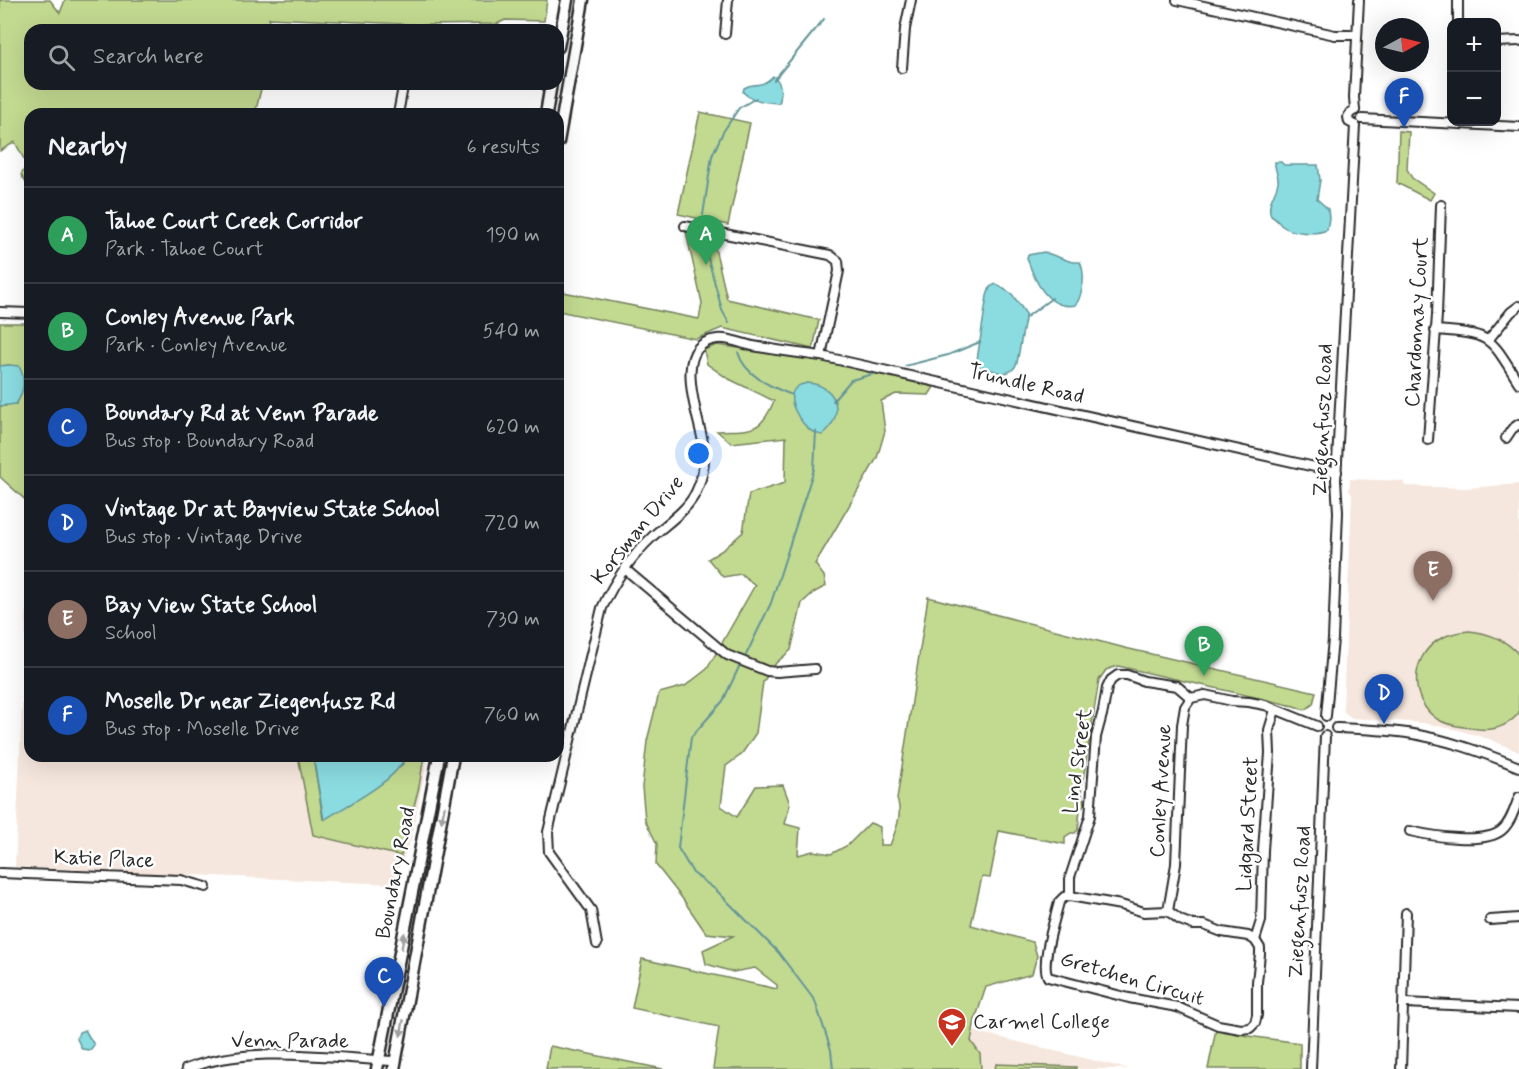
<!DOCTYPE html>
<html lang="en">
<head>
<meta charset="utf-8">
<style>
	:root { --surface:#171b24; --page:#20242c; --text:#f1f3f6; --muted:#9ea1a6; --line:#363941; --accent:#c8321e }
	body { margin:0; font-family:Mynerve,sans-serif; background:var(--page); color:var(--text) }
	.controls { position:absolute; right:18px; top:18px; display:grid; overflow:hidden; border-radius:12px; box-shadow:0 6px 24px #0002 }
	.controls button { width:54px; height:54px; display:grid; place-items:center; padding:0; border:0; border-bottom:2px solid var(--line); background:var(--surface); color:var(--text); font:30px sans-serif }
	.compass { position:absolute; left:1375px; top:18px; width:54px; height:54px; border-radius:50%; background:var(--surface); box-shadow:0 6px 24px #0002; rotate:83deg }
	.you { position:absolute; left:699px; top:454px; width:21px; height:21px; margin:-15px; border:4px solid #fff; border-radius:50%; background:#1a73e8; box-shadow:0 0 0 9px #1a73e833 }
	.badge { display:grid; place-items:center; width:39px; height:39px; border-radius:50%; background:var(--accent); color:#fff; font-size:20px; font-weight:700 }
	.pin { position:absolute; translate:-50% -50px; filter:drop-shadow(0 2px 3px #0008) }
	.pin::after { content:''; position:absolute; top:32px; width:21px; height:18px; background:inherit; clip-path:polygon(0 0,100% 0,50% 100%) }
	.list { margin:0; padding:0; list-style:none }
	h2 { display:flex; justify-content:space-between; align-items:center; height:78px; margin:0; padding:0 24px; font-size:26px }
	h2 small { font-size:20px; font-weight:400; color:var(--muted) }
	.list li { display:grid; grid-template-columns:39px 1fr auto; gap:18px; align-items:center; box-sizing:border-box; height:96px; padding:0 24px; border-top:2px solid var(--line) }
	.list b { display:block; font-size:22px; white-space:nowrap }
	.list p { margin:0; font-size:20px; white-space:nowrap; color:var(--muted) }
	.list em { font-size:20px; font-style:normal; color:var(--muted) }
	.icon { flex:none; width:33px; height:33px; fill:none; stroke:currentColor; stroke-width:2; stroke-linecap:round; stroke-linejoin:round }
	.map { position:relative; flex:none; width:1519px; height:1069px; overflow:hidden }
	.search { position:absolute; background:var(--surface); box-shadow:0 6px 24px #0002; left:24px; top:24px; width:540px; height:66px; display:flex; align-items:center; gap:15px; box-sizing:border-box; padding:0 21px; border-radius:18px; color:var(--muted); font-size:22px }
	.panel { position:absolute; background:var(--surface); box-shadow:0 6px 24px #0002; left:24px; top:108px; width:540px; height:654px; border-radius:18px }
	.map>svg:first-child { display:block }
	.built { fill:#f6e7de }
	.green { fill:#c2d990; stroke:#76825e; stroke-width:1.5 }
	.water { fill:#8adce1; stroke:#649598; stroke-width:1.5 }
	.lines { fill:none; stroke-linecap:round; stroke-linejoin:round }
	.stream { stroke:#649598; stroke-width:2 }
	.minor-casing { stroke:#2b2b2b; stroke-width:12 }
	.highway-casing { stroke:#2b2b2b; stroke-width:15 }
	.minor { stroke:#fff; stroke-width:8 }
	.highway { stroke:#fff; stroke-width:10 }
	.oneway { fill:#a0a0a0 }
	.labels { text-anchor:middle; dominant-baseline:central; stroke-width:5; stroke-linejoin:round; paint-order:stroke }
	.street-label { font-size:21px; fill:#2b2b2b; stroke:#fff }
	.poi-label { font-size:21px; fill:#2b2b2b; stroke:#fff; text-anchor:start }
</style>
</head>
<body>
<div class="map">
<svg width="1519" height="1069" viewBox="0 0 1519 1069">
	<rect width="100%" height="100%" fill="#fff"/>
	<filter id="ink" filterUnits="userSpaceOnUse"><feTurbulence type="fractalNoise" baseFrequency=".0167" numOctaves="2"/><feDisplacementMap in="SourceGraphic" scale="12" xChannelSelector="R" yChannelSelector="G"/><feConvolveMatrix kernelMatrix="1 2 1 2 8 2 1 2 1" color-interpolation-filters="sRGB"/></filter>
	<g filter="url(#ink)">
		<g class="built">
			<path d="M1350,479L1403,481L1405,486L1466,488L1519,484V752L1489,739L1458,730L1423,723L1352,718L1344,712L1343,708L1352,495L1349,490Z"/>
			<path d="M30,522V756H428L411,840L392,884L15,867Z"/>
			<path d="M867,1005L1129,1069H857Z"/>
		</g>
		<g class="green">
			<path d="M0,0H50L60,13L65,0H547L544,21L505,20L497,24L427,25L269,18L271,30H30V84H265L262,85L255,114H30V189L21,175L27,165L15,142L0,151Z"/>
			<path d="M700,112L750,123L728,225L678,214Z"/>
			<path d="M1399,131L1409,132L1407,169L1412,178L1434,193L1430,200L1397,183Z"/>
			<path d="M686,232L713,239L727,299L819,320L813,349L722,328L696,339L558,311V291L699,319L702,303Z"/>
			<path d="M0,323H30V504L0,477V406H6L9,365L0,366Z"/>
			<path d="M717,345L809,358L934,387L929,395L896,394L881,401L885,431L877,458L815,564L824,576L826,586L813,593L802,603L791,650L776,663L763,682L756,733L741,755L726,766L721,806L737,817L756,786L783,785L790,804L785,824L800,828L798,855L813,851L831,854L848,845L870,823L880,827V845H890C896,830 903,814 897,799L928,597L1125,648L1316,692L1313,704L1305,710L1294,706L1118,666L1106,670L1099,680L1081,792L1085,803L1080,810L1078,830L1075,833H1071L1065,837V844L999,831L990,878L982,877L971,925L1033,942L1037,956L1032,974L986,987L975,1020L971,1041L980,1054L981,1069H713L719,1027L632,1008L642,959L777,989V985L755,968L733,972L706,964L703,950L733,936L706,933L682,898L656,865L657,844L645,820L642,787L647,741L659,693L685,686L707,669L755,585L741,574L723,577L708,559L724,549L743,532L749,494L785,483L786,437L731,443L717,431C750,429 760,435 774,401L727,378L707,364L704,350Z"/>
			<path d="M1469,631C1489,633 1506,639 1519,655V713C1508,726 1494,731 1478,729C1465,727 1448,726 1437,719C1409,700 1410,658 1438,640C1447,634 1458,632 1469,631Z"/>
			<path d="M298,756H313L323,819L403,764L405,756H424L419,787L401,856L313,835Z"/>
			<path d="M1216,1029L1248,1036L1300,1043V1069H1208Z"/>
			<path d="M550,1046L663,1069H546Z"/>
			<path d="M996,1064L1076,1067V1069H995Z"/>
		</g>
		<g class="water">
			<path d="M773,76C782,82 781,91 780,101L778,103C766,102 751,101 743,92L744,88C755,81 759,90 773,76Z"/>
			<path d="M1275,162H1281L1284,165H1318L1320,180L1317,199L1328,209L1329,218L1327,230C1315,235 1292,233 1282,226C1278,222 1277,219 1271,216C1266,203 1276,194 1278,182C1279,175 1274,169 1275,162Z"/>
			<path d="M1044,252L1072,262H1080C1086,275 1083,293 1076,305C1047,311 1034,279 1027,258L1028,255Z"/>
			<path d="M996,284L1012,294L1026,314L1017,363C1010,380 994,371 980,366L977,360L987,296L990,287Z"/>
			<path d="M9,365L19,366C26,378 24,393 16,404L0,406V366Z"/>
			<path d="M808,383C838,385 846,417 822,435C821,435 814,433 813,432C801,425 782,397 798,386C801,384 804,384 808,383Z"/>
			<path d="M313,756H405C399,780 345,806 324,820Z"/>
			<path d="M85,1030L94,1045L90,1050L82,1049L77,1039L79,1032Z"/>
		</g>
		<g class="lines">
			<g class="stream">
				<path d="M774,80L824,19"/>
				<path d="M703,215L712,156L723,132L739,108L756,98"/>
				<path d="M702,236L722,310L729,323"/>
				<path d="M1025,318L1052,298"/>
				<path d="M738,352C744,375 771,387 792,395"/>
				<path d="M905,366L948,355L980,342"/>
				<path d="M833,401L851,380L873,374"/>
				<path d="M746,655L771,603L814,469L816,431"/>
				<path d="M739,667L723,701L691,737L678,848L693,873L716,890L778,952L815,1001L831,1050L833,1069"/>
			</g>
			<g class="minor-casing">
				<g id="minor">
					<path d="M1177,0L1335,35H1357"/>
					<path d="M1458,0V22"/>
					<path d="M725,34L728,0"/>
					<path d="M1496,42L1519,41"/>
					<path d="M902,68L905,29L911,0"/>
					<path d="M1355,110L1354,97L1359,0"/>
					<path d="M398,114L403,87"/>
					<path d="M1362,119L1519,127"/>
					<path d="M1355,125L1349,122L1348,117L1350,113L1355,110"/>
					<path d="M685,226L830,255L838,261L839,271L821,356"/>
					<path d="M0,312L30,313"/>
					<path d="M1435,330C1493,334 1489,336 1519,383"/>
					<path d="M1489,339L1511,312L1519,306"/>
					<path d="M1506,438L1512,429L1519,424"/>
					<path d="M1428,440L1437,315L1441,205"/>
					<path d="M625,569L727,655L767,671L777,672L815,669"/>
					<path d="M1326,716L1333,639L1338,512L1336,480L1355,125"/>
					<path d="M1336,728C1359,729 1383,730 1407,733C1446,739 1482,752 1519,767"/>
					<path d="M1410,831C1431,836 1485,845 1502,830C1511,822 1515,808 1519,797"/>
					<path d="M0,873L181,880L206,887"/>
					<path d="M1070,896L1121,905L1144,912L1168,911L1180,920L1193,925H1204L1222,932L1248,936L1255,940L1260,948V954L1257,982V1015L1255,1023L1250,1028L1241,1029L1218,1025L1177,1007L1129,998L1048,977C1040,964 1055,919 1059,902L1064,897Z"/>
					<path d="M1070,896V877L1090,816L1096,737L1103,711L1107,688L1111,680L1118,675H1127L1144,681L1177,686L1191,698"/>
					<path d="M1168,911L1176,864L1182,725L1185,707L1191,698L1205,695L1232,701L1249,702L1265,705L1317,726"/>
					<path d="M1490,920L1519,918"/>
					<path d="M1255,940L1261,921L1263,850L1270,753L1269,730L1275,710"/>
					<path d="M597,944L591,910L549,852L548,832L602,608C614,582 631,557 652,537C667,523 687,511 696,492C703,478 705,462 704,447C700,419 669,345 717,339C728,337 742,344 753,346C775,350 798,353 821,356L1337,472"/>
					<path d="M1404,1003L1519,1008"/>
					<path d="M186,1069C248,1044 330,1058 396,1061"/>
					<path d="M1311,1069L1325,736"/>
					<path d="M1401,1069L1406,913"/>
				</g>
			</g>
			<g class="highway-casing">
				<g id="highway">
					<path d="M558,47L567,0"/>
					<path d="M546,114L551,84"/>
					<path d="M558,142L583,0"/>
					<path d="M377,1069L439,756"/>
					<path d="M394,1069L453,756"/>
				</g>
			</g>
			<use href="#minor" class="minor"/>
			<use href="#highway" class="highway"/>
		</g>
		<defs><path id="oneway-solid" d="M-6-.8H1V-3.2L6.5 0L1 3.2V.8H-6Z" transform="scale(1.5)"/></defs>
		<g class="oneway">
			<use href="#oneway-solid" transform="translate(443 814) rotate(101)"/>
			<use href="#oneway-solid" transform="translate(403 941) rotate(-79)"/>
			<use href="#oneway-solid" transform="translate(402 1028) rotate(101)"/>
		</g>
	</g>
	<defs>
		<g id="school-pin" transform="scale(1.5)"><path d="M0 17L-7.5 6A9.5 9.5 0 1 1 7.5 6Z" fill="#c8321e" stroke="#fff"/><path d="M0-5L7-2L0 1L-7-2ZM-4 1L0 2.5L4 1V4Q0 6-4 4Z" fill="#fff"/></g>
	</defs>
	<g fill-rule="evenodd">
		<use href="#school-pin" x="952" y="1022"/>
	</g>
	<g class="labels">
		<g class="street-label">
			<text transform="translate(1417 322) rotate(-87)">Chardonnay Court</text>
			<text transform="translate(1026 384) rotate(13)">Trundle Road</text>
			<text transform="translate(1323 420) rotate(-88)">Ziegenfusz Road</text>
			<text transform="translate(638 530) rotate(-51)">Korsman Drive</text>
			<text transform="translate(1078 761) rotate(-82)">Lind Street</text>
			<text transform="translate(1161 791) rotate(-87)">Conley Avenue</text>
			<text transform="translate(1248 824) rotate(-87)">Lidgard Street</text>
			<text transform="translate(104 859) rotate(2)">Katie Place</text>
			<text transform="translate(396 873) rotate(-79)">Boundary Road</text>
			<text transform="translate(1300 902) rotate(-87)">Ziegenfusz Road</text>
			<text transform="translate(1132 979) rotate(16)">Gretchen Circuit</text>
			<text x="290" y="1041">Venn Parade</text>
		</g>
		<g class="poi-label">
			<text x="973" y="1022">Carmel College</text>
		</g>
	</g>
</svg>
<div class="controls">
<button>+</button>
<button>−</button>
</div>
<svg class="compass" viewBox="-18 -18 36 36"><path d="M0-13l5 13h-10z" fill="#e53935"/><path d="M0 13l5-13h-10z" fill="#9ea1a6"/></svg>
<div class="you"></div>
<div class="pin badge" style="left:706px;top:265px;background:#2e9e5b">A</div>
<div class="pin badge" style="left:1204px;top:676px;background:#2e9e5b">B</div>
<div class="pin badge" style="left:384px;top:1007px;background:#1a4fb4">C</div>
<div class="pin badge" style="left:1384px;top:724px;background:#1a4fb4">D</div>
<div class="pin badge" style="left:1433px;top:601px;background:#8d6e63">E</div>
<div class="pin badge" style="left:1404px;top:128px;background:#1a4fb4">F</div>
<div class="search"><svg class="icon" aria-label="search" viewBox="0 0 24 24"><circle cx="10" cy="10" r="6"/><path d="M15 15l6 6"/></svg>Search here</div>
<section class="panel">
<h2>Nearby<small>6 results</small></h2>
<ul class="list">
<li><span class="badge" style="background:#2e9e5b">A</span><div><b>Tahoe Court Creek Corridor</b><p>Park · Tahoe Court</p></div><em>190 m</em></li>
<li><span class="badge" style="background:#2e9e5b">B</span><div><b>Conley Avenue Park</b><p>Park · Conley Avenue</p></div><em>540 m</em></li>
<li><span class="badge" style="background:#1a4fb4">C</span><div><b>Boundary Rd at Venn Parade</b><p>Bus stop · Boundary Road</p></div><em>620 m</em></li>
<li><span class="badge" style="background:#1a4fb4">D</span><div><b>Vintage Dr at Bayview State School</b><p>Bus stop · Vintage Drive</p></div><em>720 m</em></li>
<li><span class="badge" style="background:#8d6e63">E</span><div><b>Bay View State School</b><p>School</p></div><em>730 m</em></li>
<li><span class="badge" style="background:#1a4fb4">F</span><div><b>Moselle Dr near Ziegenfusz Rd</b><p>Bus stop · Moselle Drive</p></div><em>760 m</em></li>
</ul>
</section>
</div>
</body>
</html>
